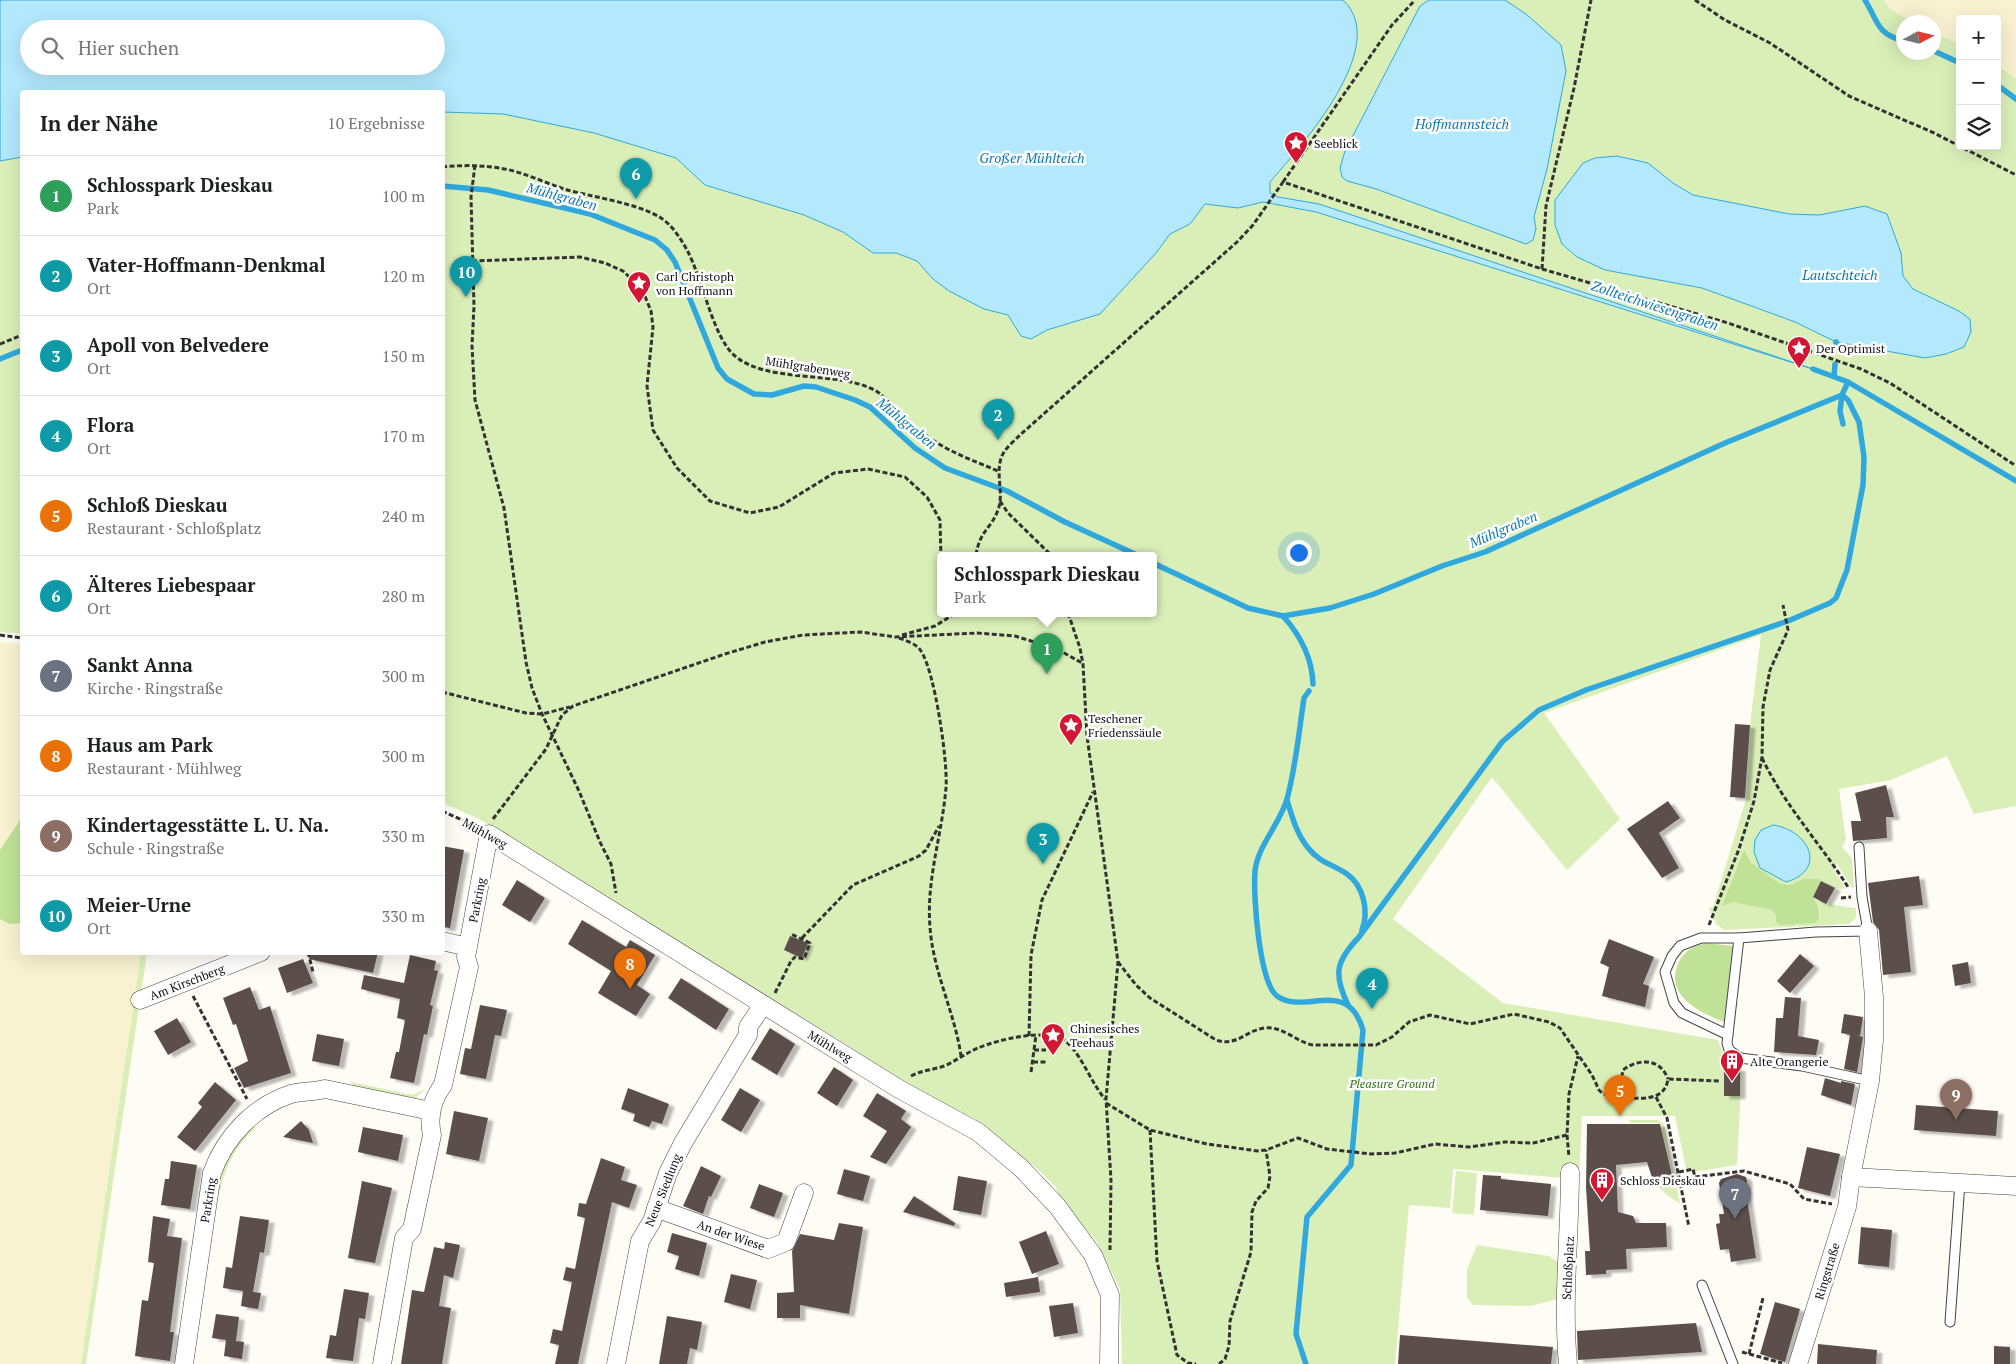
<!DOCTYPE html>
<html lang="de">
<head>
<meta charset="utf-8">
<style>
	:root { --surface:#fff; --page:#f2f2f2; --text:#202124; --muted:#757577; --line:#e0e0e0; --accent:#0b8043 }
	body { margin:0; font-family:"PT Serif",serif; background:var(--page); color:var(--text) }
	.controls { position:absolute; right:15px; top:15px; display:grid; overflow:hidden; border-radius:5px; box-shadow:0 5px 20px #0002 }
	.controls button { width:45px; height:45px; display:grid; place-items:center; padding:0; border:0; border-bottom:1px solid var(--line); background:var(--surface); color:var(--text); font:25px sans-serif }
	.compass { position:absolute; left:1896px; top:15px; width:45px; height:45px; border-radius:50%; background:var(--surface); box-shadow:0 5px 20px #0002; rotate:83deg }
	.you { position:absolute; left:1298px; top:552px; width:18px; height:18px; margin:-12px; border:4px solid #fff; border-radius:50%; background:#1a73e8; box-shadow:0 0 0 8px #1a73e833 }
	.badge { display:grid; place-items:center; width:32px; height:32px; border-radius:50%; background:var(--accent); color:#fff; font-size:16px; font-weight:700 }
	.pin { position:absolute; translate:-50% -41px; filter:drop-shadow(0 1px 2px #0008) }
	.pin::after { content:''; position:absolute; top:26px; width:18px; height:15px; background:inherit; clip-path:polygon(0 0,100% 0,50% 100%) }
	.popup { position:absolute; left:937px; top:552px; width:220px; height:65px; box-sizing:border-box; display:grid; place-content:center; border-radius:5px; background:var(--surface); filter:drop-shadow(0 1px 4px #0005); font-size:16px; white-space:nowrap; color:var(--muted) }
	.popup b { font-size:19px; color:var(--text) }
	.popup::after { content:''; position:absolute; left:50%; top:100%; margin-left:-10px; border:10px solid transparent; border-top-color:var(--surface) }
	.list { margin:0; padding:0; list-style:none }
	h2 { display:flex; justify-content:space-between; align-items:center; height:65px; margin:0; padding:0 20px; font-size:21px }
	h2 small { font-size:16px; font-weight:400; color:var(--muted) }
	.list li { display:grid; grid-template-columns:32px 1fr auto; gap:15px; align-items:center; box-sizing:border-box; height:80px; padding:0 20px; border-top:1px solid var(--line) }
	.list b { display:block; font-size:19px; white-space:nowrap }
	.list p { margin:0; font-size:16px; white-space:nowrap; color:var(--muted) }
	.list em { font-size:16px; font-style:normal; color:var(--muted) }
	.icon { flex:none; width:28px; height:28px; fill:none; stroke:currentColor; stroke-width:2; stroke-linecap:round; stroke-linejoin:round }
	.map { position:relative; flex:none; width:2016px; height:1364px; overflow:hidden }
	.search { position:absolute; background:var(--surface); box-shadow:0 5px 20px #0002; left:20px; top:20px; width:425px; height:55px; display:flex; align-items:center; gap:12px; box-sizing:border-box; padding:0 18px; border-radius:28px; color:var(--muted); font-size:19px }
	.panel { position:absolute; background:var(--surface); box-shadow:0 5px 20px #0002; left:20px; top:90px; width:425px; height:865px; border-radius:5px }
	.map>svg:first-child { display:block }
	.farmland { fill:#f9f2d1 }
	.green { fill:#daefb8; fill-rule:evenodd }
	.forest { fill:#bfe296 }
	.water { fill:#b3e8fd; stroke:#31a8dd; fill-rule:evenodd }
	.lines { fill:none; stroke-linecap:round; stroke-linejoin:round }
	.stream { stroke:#31a8dd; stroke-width:5.5 }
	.building { fill:#5b504c; filter:url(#shadow) }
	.service-casing { stroke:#444; stroke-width:11 }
	.minor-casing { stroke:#444; stroke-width:19 }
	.path { stroke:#333; stroke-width:3; stroke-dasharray:5 2.5; stroke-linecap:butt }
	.service { stroke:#fff; stroke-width:9 }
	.minor { stroke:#fff; stroke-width:18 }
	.labels { text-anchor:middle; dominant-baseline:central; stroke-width:5; stroke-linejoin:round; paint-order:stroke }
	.poi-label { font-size:12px; fill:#111; stroke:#fff; text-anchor:start }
	.street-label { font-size:12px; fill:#111; stroke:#fff }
	.park-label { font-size:12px; font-style:italic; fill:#337218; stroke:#fff }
	.water-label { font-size:14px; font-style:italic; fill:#0979b3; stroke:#fff }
</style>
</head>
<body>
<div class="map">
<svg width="2016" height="1364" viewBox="0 0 2016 1364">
	<defs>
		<filter id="shadow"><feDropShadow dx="5.5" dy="3" stdDeviation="1" flood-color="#0004"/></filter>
	</defs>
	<rect width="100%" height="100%" fill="#fffcf5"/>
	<g class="farmland">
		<path d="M1884,0H2016V78L1997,66V19H1960V45L1934,32V22H1911L1903,19L1889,8Z"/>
		<path d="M0,642L22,644V952L141,953L81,1364H0Z"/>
	</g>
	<g class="green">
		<path d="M0,0H1884L1889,8L1911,22H1904V52H1934V32L1960,45V146H1997V66L2016,78V806L1974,814L1947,756L1891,780L1839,789L1846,840L1842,847L1852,859L1854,887L1852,888L1837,864L1834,870L1846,889L1835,888L1752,906L1771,910L1776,915L1820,916L1819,908L1813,897L1826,904L1856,908V918L1849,924L1724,930L1716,924L1709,908L1713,907L1746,799L1750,725L1761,635L1544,713L1620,819L1567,870L1492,777L1393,919L1503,1003L1718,1040L1724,1055L1742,1067L1737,1165L1687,1173L1675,1116H1582L1579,1179L1453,1169L1450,1208L1409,1205L1395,1364H1122L1120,1289L1097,1242L1059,1198L1056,1187L1032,1164L1022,1163L975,1119L908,1086L852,1048L479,819L443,803L442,92H22V634L0,632ZM29,29H436V66H29ZM941,555H1153V613H941Z"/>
		<path d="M141,953H147L86,1364H81Z"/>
		<path d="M352,1082L412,1095L426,1089L414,1099L353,1087Z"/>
		<path d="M1630,1120H1658L1664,1124L1680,1204L1668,1196L1656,1184L1674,1179L1660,1123H1630Z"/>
		<path d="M251,1126L257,1127C236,1145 226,1165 220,1191L216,1187L223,1162Z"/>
		<path d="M1456,1171L1477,1173L1474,1215L1452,1213Z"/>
		<path d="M1477,1245L1549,1256L1562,1265L1563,1298L1530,1306L1473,1305L1467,1298V1269Z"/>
	</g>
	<g class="forest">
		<path d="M20,820H22V923L10,924L0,919V850Z"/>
		<path d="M1744,850L1751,863L1780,884L1791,885L1803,879H1820L1821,881L1813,897C1819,907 1822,913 1816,923L1780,925L1776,922V915L1771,910L1733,902L1722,906Z"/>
		<path d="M1705,943L1734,946L1724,1022C1702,1013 1666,997 1677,967C1682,952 1690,948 1705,943Z"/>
	</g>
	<g class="water">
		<path d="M0,0H1343C1392,46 1301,146 1270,182V193L1278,197L1319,204L1819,371L1316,212L1263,202L1238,208L1205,204L1190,224L1170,234L1156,253L1100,314L1047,330L1031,339L1021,336L1008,315L984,309L949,291L933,279L917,261L896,253H873L843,232L804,215L705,185L676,158L594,133L503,114L443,112L442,92H22V157L0,161ZM29,29H436V66H29Z"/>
		<path d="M1429,0H1505L1526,14L1561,45L1566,71L1547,169L1534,217L1536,229L1533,240L1526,244L1376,189L1347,181L1342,177L1340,168L1345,151L1420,6Z"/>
		<path d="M1617,156L1648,163L1673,183L1693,195L1789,214L1819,215L1865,206L1887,214L1901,253L1903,276L1913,289L1959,311L1970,319L1971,332L1964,347L1946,354L1925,358L1836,342L1795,322L1702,288L1605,270L1577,257L1562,244L1555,225V200L1583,163L1595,158Z"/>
		<path d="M1773,825C1809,830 1828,870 1786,882L1760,868L1754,852L1755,840L1761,830Z"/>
	</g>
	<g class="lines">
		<g class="stream">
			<path d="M1865,0C1878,21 1876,34 1904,41"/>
			<path d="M1934,51L1960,63"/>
			<path d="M1997,85L2016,99"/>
			<path d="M442,186L488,190L590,214L655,240L667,250L675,262L718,368L727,379L754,394L772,395L804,386L816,387L855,400L870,407L915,448L945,468L1007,491L1065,522L1137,555"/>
			<path d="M1836,346V342"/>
			<path d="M0,359L22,350"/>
			<path d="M1813,369L1848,382L2016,481"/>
			<path d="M1834,376L1835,364"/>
			<path d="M1842,395L1840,411L1843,424"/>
			<path d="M1153,563L1248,608L1283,616L1330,608L1374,594L1442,566L1485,552L1725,443L1842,395L1848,382"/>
			<path d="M1283,616C1301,636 1312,657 1313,684"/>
			<path d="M1287,800C1292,817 1297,835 1309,849C1319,862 1334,865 1347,874C1364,886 1369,912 1362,930"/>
			<path d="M1348,1005C1333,974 1336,961 1359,937L1502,742L1539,710L1586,690L1788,621L1830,603L1836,598L1847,570L1863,485L1864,457L1859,422L1848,400L1842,395"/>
			<path d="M1306,1364L1296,1334L1307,1217L1351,1165L1363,1030C1347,976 1305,1016 1277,996C1259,982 1253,894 1255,871C1258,845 1280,824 1287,799C1296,766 1299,731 1304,698L1309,691"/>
		</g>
	</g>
	<g class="building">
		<path d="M1735,724L1750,725L1745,798L1730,797Z"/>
		<path d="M1886,785L1894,817H1886L1887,838L1853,841L1851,821H1861L1855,793Z"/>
		<path d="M1668,801L1680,818L1659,833L1679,868L1662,878L1627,829Z"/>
		<path d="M442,846L464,850L450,928L442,927Z"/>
		<path d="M1919,876L1923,905L1904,907L1911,972L1883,975L1879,930L1873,922L1868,883Z"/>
		<path d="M517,880L545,898L530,922L502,905Z"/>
		<path d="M1821,881L1835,888L1826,904L1813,897Z"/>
		<path d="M582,920L626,947L630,940L655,955L637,985L650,994L636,1016L598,993L611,971L568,944Z"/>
		<path d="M790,936L808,943L802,958L784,950Z"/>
		<path d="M1609,939L1654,957L1643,984L1649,986L1645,1007L1602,996L1609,967L1600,963Z"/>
		<path d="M310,952H378L373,973L309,959Z"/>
		<path d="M1800,954L1814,966L1790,993L1777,981Z"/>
		<path d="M410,955L436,961L434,970L438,971L430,1005L433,1006L427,1035L424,1034L414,1083L390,1078L396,1052H399L405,1020L397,1018L400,999L361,989L364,975L404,983Z"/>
		<path d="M303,959L313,983L287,993L278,968Z"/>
		<path d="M1968,962L1971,983L1955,986L1952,965Z"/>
		<path d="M681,978L729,1009L716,1030L668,998Z"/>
		<path d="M250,987L259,1010L270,1006L291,1073L244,1088L234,1068L248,1061L236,1024L233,1025L223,998Z"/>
		<path d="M1785,997L1801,998L1798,1036L1819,1040L1816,1055L1774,1052L1776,1018H1783Z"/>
		<path d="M480,1005L507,1010L501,1036L495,1035L486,1079L460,1074L465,1048L471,1049Z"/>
		<path d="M1844,1014L1863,1017L1860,1036L1854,1035L1863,1037L1857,1072L1844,1069L1850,1035L1841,1033Z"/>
		<path d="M177,1018L191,1042L168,1055L154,1031Z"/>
		<path d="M770,1028L795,1044L777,1075L751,1059Z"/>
		<path d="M317,1034L344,1039L339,1066L312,1061Z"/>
		<path d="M834,1067L853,1080L837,1106L817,1093Z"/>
		<path d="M1724,1067L1740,1068V1096H1724Z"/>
		<path d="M1825,1078L1841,1083V1081L1855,1084L1851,1105L1821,1095Z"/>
		<path d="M215,1082L236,1100L195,1151L177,1137L202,1107L198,1103Z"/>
		<path d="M628,1088L669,1104L662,1124L652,1121L649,1127L633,1121L635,1114L621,1109Z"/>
		<path d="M740,1088L760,1100L741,1132L721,1120Z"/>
		<path d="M877,1093L906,1111L901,1119L911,1127L886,1164L870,1157L887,1131L863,1116Z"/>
		<path d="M1916,1105L1998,1111L1996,1136L1914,1130Z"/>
		<path d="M454,1111L488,1118L479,1161L446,1154Z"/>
		<path d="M301,1121L309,1130L313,1143L283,1137Z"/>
		<path d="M1587,1124H1660L1673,1179L1654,1184L1647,1162L1616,1165L1618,1212L1633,1216L1636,1223H1666L1667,1247L1626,1249L1627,1269L1606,1270V1274L1586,1275L1585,1251H1590L1586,1187Z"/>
		<path d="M363,1127L403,1135L398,1161L358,1152Z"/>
		<path d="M1807,1147L1840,1154L1830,1196L1798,1188Z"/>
		<path d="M601,1158L625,1167L621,1180L637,1185L629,1208L612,1202L578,1364H555L559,1345L550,1343L553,1329L562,1331L572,1282L563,1280L566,1267L575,1269L585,1218L577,1216L579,1203L586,1204Z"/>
		<path d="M171,1161L197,1165L190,1209L161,1205L165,1179H169Z"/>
		<path d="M701,1166L721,1176L711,1197L709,1196L703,1214L683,1206Z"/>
		<path d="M844,1169L870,1176L863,1201L837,1194Z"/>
		<path d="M1737,1174L1746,1177L1747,1181L1746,1192L1756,1258L1731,1262L1729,1249L1720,1250L1716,1224L1720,1223L1719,1214H1724L1719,1183L1721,1179Z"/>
		<path d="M1483,1175L1501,1176V1179L1551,1184L1548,1216L1480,1210Z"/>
		<path d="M958,1176L987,1181L981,1215L953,1210Z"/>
		<path d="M362,1181L392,1188L375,1263L348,1258Z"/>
		<path d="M759,1184L783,1193L774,1217L750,1208Z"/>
		<path d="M914,1196L955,1223L954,1226L903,1212Z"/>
		<path d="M153,1216L170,1219L167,1236L182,1238L170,1332H174L170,1361L135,1356L142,1300L148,1301L154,1263L148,1262Z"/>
		<path d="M240,1216L269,1220L264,1253L260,1252L253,1292L261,1293L258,1309L241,1306L243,1291L223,1288L226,1267L232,1268Z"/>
		<path d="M839,1223L863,1227L849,1314L800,1305V1318H777V1293L794,1292L792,1251L800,1234L834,1240Z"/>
		<path d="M1861,1227L1892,1230L1889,1267L1858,1264Z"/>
		<path d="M1046,1231L1059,1264L1032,1274L1019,1242Z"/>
		<path d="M672,1233L707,1243L699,1276L675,1269L679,1256L667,1252Z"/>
		<path d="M445,1242L460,1245L453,1278L444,1275L439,1306L451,1308L442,1364H401L412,1290L424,1292L434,1247L444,1249Z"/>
		<path d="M731,1274L757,1280L750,1309L724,1302Z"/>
		<path d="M1038,1277L1040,1292L1006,1297L1004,1283Z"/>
		<path d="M344,1289L369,1293L365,1319L359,1318L353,1361L326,1358L330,1335L336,1336Z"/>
		<path d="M1775,1302L1800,1309L1785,1362L1760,1354Z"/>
		<path d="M1073,1303L1078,1333L1054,1337L1049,1306Z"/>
		<path d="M216,1314L239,1317L236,1341L244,1342L242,1359L224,1356L226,1340L212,1338Z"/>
		<path d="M667,1316L702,1322L697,1350L690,1348L687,1364H659Z"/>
		<path d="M1696,1323L1702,1352L1578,1360L1577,1331Z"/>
		<path d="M1400,1335L1553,1347L1551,1364H1398Z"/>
		<path d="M1818,1344L1877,1350L1876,1364H1817Z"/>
		<path d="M1994,1346L2010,1347V1364H1994Z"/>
	</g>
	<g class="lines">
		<g class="service-casing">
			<g id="service">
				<path d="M1739,938L1727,1043L1729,1050L1740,1058L1802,1066L1870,1081"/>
				<path d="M1728,1035L1682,1013L1674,1003L1665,972L1672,956L1680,946L1701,938H1739L1816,932L1868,931L1862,897L1859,847"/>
				<path d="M1702,1285L1733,1364"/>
				<path d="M1950,1322L1960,1182"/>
			</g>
		</g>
		<g class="minor-casing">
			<g id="minor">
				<path d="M442,941L468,947"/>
				<path d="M140,1000L261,952"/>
				<path d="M1851,1177L2016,1186"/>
				<path d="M656,1208L768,1249L786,1242L804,1193"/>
				<path d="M184,1364L212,1173C225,1137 254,1106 291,1094C302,1091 314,1092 325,1089L431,1111"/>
				<path d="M382,1364L404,1238L412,1229L432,1135C428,1117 431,1101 443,1085L469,967L466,957L489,834L899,1089L978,1132L1020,1167L1057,1206L1093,1255L1110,1295L1109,1364"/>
				<path d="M616,1364L640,1241L652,1221L668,1173L683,1143L748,1035V1027L763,1005"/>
				<path d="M1568,1364C1562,1300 1570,1236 1570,1172"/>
				<path d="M1798,1364L1847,1207L1851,1177L1870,1081L1874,1040V997L1868,931"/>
			</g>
		</g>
		<g class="path">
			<path d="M1695,0L1725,20L1770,43L1849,96L1934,133L2016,175"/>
			<path d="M475,165L471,197L474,306L472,346L475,400L504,508L526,662L532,688L542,714L579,791L600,842L611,864L616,893"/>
			<path d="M442,167C462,165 480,165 499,168C521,171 543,182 564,189C591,197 638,203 661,218C672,225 681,239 687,250C702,277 713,338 735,356C767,383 832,371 870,388C883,393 888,403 898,412C907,421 917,429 927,436C948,452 975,461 998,471"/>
			<path d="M1283,182L1392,25L1415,0"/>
			<path d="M472,261L580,257L605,263L623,271L642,289L651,311L653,327L647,386L653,430L677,468L710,501L750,513L779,507L834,473L868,469L905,477L927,497L940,520L941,558"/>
			<path d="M1542,269L1546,206L1574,88L1591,0"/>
			<path d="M0,344L22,335"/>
			<path d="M1000,501L1008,513L1051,555"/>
			<path d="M976,555C980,530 991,529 998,510C1005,492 993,470 1004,452C1008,446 1015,440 1020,435L1237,242L1253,225L1283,182L1542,269L1728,323L1861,369L1890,383L2016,466"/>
			<path d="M1068,613L1080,648L1083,664L1087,736L1118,962L1106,1099L1111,1180L1110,1250"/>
			<path d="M0,635L22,638"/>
			<path d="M902,635L935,626L956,613"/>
			<path d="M899,638C907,641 917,644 921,651C935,672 948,762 946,788C942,835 926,880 930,927C933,972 955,1013 961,1056"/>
			<path d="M442,692L526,713L542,714L570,707"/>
			<path d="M1762,758C1785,806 1820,843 1848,887"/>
			<path d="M442,811L476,826"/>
			<path d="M493,819L546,749L562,715L573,706L725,654L765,642L803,635L861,632L895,637L977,633L1015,636L1057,649L1082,663"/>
			<path d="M466,821L465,828L474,833"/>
			<path d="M1841,898L1851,897"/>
			<path d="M1709,925L1739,849L1754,801L1762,757L1763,707L1770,670L1788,630L1783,605"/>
			<path d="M802,938L853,885L919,856L926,850L939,826"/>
			<path d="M308,952L313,972"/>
			<path d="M1118,962L1136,985L1150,998L1216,1040C1237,1047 1246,1030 1265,1028C1283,1026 1296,1042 1313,1045H1376L1392,1037L1409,1022L1430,1015L1470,1024L1514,1014L1549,1022L1560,1028L1592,1075L1599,1090L1603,1094C1625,1096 1664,1108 1668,1079L1721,1081"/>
			<path d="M775,993L791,961L795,957L804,959L810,943L791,934"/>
			<path d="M193,996L247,1099"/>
			<path d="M1029,1036L1031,955L1042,900L1093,792"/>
			<path d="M1034,1050H1046"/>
			<path d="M1033,1062H1046"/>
			<path d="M1031,1072L1036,1035"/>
			<path d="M911,1076C922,1070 933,1070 944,1066C956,1061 966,1053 978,1048C997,1040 1045,1028 1064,1040C1080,1051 1091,1083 1105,1099"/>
			<path d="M1629,1096L1620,1086L1623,1070C1639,1058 1660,1058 1668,1079"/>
			<path d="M1656,1097L1667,1118L1689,1227"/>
			<path d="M1106,1103L1150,1130L1207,1144L1258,1151L1266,1150L1298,1138L1327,1149L1371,1154L1395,1153L1435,1144L1469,1147L1505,1142L1533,1143L1567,1135L1569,1094L1578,1056"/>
			<path d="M1150,1130L1157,1261L1177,1355L1188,1363L1196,1364"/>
			<path d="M1567,1135L1569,1157"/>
			<path d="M1679,1172L1693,1169L1695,1177L1744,1171L1790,1184L1804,1199L1832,1204"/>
			<path d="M1742,1352L1782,1363"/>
			<path d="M1749,1354L1763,1298"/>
			<path d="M1219,1364L1225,1359L1229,1346L1230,1321L1251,1252L1252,1212L1256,1201L1268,1188L1270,1176L1266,1150"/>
		</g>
		<use href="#service" class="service"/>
		<use href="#minor" class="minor"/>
	</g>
	<defs>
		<g id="sight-pin" transform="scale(1.25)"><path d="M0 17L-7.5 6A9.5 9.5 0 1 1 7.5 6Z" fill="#d31732" stroke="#fff"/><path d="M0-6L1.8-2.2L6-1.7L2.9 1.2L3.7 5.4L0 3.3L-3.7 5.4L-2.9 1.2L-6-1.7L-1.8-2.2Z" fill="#fff"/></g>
		<g id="building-pin" transform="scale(1.25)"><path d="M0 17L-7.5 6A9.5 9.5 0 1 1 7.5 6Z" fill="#d31732" stroke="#fff"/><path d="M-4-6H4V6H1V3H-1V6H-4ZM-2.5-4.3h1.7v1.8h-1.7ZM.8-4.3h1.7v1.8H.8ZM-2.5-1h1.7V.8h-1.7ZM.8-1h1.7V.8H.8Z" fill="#fff"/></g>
	</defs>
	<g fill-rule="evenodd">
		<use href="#sight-pin" x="1296" y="143"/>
		<use href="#sight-pin" x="639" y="283"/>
		<use href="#sight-pin" x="1799" y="348"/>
		<use href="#sight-pin" x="1071" y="725"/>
		<use href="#sight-pin" x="1053" y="1035"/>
		<use href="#building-pin" x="1732" y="1061"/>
		<use href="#building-pin" x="1602" y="1180"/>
	</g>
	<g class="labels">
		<g class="poi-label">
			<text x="1314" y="143">Seeblick</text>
			<text x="656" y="276">Carl Christoph<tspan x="656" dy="14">von Hoffmann</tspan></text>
			<text x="1816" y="348">Der Optimist</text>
			<text x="1088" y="718">Teschener<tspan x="1088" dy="14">Friedenssäule</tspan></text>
			<text x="1070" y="1028">Chinesisches<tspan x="1070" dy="14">Teehaus</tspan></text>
			<text x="1750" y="1061">Alte Orangerie</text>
			<text x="1620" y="1180">Schloss Dieskau</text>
		</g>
		<g class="street-label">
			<text transform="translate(808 367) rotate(9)">Mühlgrabenweg</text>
			<text transform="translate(485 833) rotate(29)">Mühlweg</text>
			<text transform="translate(477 900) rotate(-79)">Parkring</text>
			<text transform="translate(187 982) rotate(-21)">Am Kirschberg</text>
			<text transform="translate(830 1046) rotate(31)">Mühlweg</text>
			<text transform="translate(663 1190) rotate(-68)">Neue Siedlung</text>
			<text transform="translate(208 1200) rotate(-81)">Parkring</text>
			<text transform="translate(731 1235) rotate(19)">An der Wiese</text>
			<text transform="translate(1568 1268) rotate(-87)">Schloßplatz</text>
			<text transform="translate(1827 1271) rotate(-73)">Ringstraße</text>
		</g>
		<g class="park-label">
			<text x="1392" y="1083">Pleasure Ground</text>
		</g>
		<g class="water-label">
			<text x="1462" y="123">Hoffmannsteich</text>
			<text x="1032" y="157">Großer Mühlteich</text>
			<text transform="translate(562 196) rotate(15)">Mühlgraben</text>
			<text x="1840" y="274">Lautschteich</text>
			<text transform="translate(1655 305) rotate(18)">Zollteichwiesengraben</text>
			<text transform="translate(907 423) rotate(39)">Mühlgraben</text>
			<text transform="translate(1503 529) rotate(-23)">Mühlgraben</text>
		</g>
	</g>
</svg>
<div class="controls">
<button>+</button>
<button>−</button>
<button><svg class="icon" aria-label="layers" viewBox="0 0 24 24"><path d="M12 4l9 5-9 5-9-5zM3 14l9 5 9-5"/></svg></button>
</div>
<svg class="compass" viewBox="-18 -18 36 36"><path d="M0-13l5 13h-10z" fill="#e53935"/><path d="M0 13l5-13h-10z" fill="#757577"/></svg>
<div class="you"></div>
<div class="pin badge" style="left:1047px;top:674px;background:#2e9e5b">1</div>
<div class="popup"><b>Schlosspark Dieskau</b>Park</div>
<div class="pin badge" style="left:998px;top:440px;background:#0f9aa8">2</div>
<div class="pin badge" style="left:1043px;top:864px;background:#0f9aa8">3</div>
<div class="pin badge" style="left:1372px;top:1009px;background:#0f9aa8">4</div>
<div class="pin badge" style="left:1620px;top:1116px;background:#e8710a">5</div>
<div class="pin badge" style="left:636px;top:199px;background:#0f9aa8">6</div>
<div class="pin badge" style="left:1735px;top:1219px;background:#6b7280">7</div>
<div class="pin badge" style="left:630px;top:989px;background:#e8710a">8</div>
<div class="pin badge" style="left:1956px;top:1120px;background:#8d6e63">9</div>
<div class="pin badge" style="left:466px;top:297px;background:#0f9aa8">10</div>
<div class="search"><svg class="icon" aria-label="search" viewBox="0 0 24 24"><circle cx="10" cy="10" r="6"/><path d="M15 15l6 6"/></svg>Hier suchen</div>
<section class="panel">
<h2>In der Nähe<small>10 Ergebnisse</small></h2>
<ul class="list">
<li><span class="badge" style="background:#2e9e5b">1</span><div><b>Schlosspark Dieskau</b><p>Park</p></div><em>100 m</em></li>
<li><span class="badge" style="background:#0f9aa8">2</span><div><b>Vater-Hoffmann-Denkmal</b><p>Ort</p></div><em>120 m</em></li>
<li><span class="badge" style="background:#0f9aa8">3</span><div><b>Apoll von Belvedere</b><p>Ort</p></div><em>150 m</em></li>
<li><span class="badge" style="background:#0f9aa8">4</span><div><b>Flora</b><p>Ort</p></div><em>170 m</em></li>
<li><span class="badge" style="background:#e8710a">5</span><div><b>Schloß Dieskau</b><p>Restaurant · Schloßplatz</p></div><em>240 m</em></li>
<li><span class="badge" style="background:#0f9aa8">6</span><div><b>Älteres Liebespaar</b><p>Ort</p></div><em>280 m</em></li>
<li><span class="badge" style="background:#6b7280">7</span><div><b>Sankt Anna</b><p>Kirche · Ringstraße</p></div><em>300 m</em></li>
<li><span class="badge" style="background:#e8710a">8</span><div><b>Haus am Park</b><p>Restaurant · Mühlweg</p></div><em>300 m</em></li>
<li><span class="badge" style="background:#8d6e63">9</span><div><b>Kindertagesstätte L. U. Na.</b><p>Schule · Ringstraße</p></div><em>330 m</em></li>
<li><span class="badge" style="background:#0f9aa8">10</span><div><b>Meier-Urne</b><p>Ort</p></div><em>330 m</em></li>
</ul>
</section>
</div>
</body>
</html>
